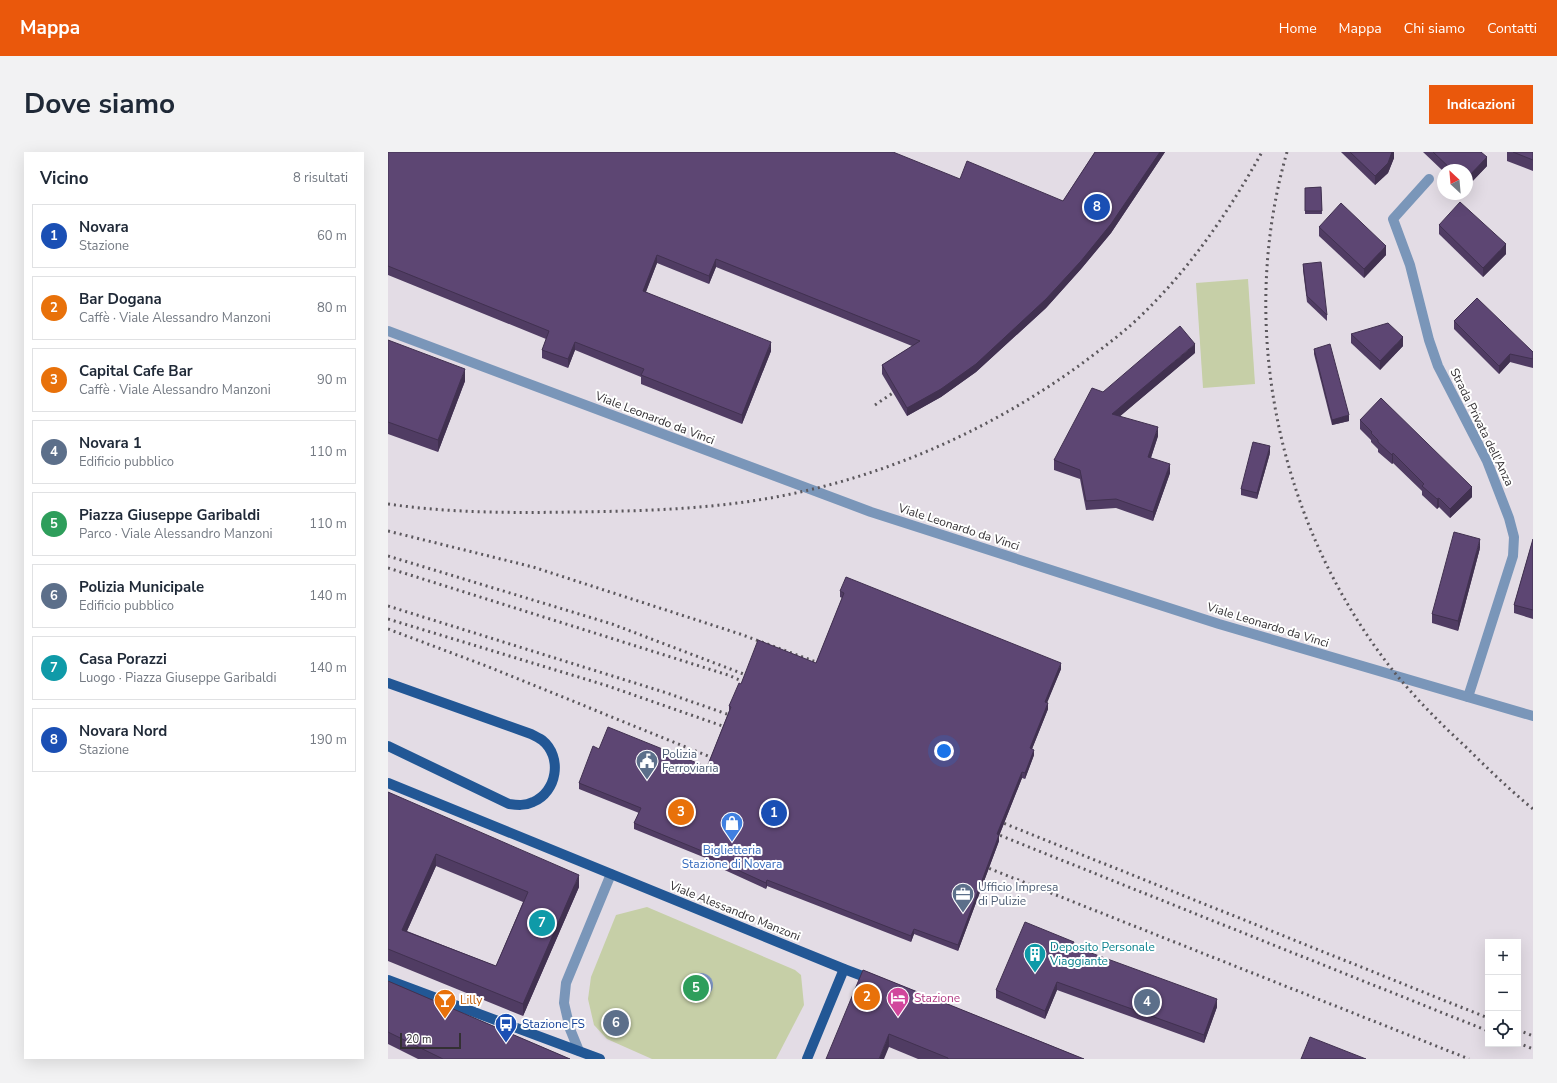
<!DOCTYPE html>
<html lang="it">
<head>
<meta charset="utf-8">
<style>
	:root { --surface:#fff; --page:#f2f2f3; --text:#1f2937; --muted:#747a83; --line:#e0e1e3; --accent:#ea580c }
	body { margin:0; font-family:"Nunito Sans",sans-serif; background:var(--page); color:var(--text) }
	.controls { position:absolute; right:12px; bottom:12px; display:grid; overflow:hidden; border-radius:0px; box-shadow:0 4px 16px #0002 }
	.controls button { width:36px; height:36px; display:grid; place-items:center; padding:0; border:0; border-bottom:1px solid var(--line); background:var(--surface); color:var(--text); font:20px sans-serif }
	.compass { position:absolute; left:1049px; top:12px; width:36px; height:36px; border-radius:50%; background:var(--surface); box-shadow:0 4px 16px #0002; rotate:334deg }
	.scale { position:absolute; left:12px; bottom:10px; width:61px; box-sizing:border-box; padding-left:4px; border:2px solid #333033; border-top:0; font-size:11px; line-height:14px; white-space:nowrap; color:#333033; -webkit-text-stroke:3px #fff; paint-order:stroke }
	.you { position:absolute; left:556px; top:599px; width:14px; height:14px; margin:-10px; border:3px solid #fff; border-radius:50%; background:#1a73e8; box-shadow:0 0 0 6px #1a73e833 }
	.badge { display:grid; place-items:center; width:26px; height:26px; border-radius:50%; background:var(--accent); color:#fff; font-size:13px; font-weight:700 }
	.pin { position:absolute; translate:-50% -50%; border:2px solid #fff; box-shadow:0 1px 4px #0006 }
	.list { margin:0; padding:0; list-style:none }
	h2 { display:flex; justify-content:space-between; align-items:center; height:52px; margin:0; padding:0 16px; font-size:17px }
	h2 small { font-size:13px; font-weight:400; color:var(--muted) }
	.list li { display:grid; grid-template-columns:26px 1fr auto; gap:12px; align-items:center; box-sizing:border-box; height:64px; margin:0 8px 8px; padding:0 8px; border:1px solid var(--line); border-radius:0px }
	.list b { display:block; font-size:15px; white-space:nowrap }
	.list p { margin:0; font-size:13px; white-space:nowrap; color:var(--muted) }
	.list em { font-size:13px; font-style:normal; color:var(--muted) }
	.icon { flex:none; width:22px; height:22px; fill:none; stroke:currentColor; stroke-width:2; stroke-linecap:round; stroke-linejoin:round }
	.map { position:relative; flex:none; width:1145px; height:907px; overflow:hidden; border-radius:0px }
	header { display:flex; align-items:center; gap:24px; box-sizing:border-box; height:56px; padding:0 20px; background:var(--accent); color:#fff }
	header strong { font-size:19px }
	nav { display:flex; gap:22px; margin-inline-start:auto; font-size:14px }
	.intro { display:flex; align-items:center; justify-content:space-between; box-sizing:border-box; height:96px; padding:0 24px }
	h1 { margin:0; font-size:28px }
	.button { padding:10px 18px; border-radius:0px; background:var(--accent); color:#fff; font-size:14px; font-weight:700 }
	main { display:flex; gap:24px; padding:0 24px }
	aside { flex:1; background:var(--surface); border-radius:0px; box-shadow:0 4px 16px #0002 }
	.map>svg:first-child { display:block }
	.green { fill:#c6cfa7 }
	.water { fill:#839bcb }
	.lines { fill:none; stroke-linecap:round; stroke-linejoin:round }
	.minor { stroke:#7a96b9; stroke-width:10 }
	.major { stroke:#225795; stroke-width:10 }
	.rail { stroke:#5c585d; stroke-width:3; stroke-dasharray:2 4; stroke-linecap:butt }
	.wall { fill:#503c63; fill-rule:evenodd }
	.shaded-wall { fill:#413150 }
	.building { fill:#5d4673; stroke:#413150; fill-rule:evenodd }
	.labels { text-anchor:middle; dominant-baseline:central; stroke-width:4; stroke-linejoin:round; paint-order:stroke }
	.street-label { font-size:12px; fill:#333033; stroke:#fff }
	.service-label { font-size:12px; fill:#4e5e75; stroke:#fff; text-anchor:start }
	.shop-label { font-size:12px; fill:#366cbe; stroke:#fff }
	.culture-label { font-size:12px; fill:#0d838f; stroke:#fff; text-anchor:start }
	.hotel-label { font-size:12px; fill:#b23c85; stroke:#fff; text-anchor:start }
	.food-label { font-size:12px; fill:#c56008; stroke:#fff; text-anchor:start }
	.transit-label { font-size:12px; fill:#164399; stroke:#fff; text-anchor:start }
</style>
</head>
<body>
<header>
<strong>Mappa</strong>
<nav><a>Home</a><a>Mappa</a><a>Chi siamo</a><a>Contatti</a></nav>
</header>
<div class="intro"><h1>Dove siamo</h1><a class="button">Indicazioni</a></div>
<main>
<aside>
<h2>Vicino<small>8 risultati</small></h2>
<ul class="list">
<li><span class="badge" style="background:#1a4fb4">1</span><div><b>Novara</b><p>Stazione</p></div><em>60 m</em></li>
<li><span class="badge" style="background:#e8710a">2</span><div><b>Bar Dogana</b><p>Caffè · Viale Alessandro Manzoni</p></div><em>80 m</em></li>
<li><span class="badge" style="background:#e8710a">3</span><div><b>Capital Cafe Bar</b><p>Caffè · Viale Alessandro Manzoni</p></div><em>90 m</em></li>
<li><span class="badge" style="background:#5c6f8a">4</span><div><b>Novara 1</b><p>Edificio pubblico</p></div><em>110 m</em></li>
<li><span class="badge" style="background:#2e9e5b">5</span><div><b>Piazza Giuseppe Garibaldi</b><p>Parco · Viale Alessandro Manzoni</p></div><em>110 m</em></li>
<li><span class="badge" style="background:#5c6f8a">6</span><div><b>Polizia Municipale</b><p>Edificio pubblico</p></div><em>140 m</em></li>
<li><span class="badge" style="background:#0f9aa8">7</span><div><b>Casa Porazzi</b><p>Luogo · Piazza Giuseppe Garibaldi</p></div><em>140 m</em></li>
<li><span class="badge" style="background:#1a4fb4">8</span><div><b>Novara Nord</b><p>Stazione</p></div><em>190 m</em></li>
</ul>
</aside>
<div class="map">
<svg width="1145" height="907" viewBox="0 0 1145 907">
	<rect width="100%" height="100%" fill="#e3dce5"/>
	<g class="green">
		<path d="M860,127L867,232L815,236L808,131Z"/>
		<path d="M259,755L407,818L413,823L416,853L388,907H264L219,887L206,873L200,847L203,825L228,763Z"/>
	</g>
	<circle class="water" cx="313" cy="833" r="12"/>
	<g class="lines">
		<g class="minor">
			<path d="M1041,27L1005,67L1022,113L1041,188L1050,214L1099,309L1121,366L1126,385L1125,404L1080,545"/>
			<path d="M0,179L483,360L831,472L1145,564"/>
			<path d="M191,899L182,877L176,851L178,831L223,722"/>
		</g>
		<g class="major">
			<path d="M0,531L143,582C147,584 151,586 154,588C175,605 169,640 145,650C137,654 129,653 121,652L0,594"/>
			<path d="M0,631L456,817L485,828"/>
			<path d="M0,828L212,907"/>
			<path d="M419,907L456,817"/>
		</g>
		<g class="rail">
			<path d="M899,0C847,180 893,382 1011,526C1032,551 1055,574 1079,596C1100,617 1122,638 1145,657"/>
			<path d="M487,253L515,234"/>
			<path d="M0,352C61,361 125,361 187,360C259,359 332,357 403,342C508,320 609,274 696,210C712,198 728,186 743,173C797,124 839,63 874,0"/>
			<path d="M0,379L145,415L352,482L439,514"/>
			<path d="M0,404L224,472L366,526"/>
			<path d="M0,416L340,523L363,533"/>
			<path d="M0,454L279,541L350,566"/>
			<path d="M0,467L220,534L346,578"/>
			<path d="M0,477L101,515L332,609"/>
			<path d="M605,667L1100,866"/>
			<path d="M601,679L1100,879"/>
			<path d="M590,712L1081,907"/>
			<path d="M1130,878L1145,884"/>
			<path d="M1130,891L1145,897"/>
		</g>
	</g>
	<g class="wall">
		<path d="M0,0L572,27L675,49L707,0H777L723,81L693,117L658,156L588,220L553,245L519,264L494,222V213L524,194L328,115L321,132L269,111L258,140L383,199L354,272L253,232V225L187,198L180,216L154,206V198L158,187L0,123Z"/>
		<path d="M953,0H1006V6L1000,21L987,33Z"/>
		<path d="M1035,0H1093L1099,14L1079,35V18H1055V19Z"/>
		<path d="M1119,0H1145V19L1119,9Z"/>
		<path d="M933,35L934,62H917V36Z"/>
		<path d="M1051,73L1118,102L1095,125L1051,82Z"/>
		<path d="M931,75L998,103L976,126L931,84Z"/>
		<path d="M915,112L939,163V169L919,150L915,118Z"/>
		<path d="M1066,169L1145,200V216L1122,210L1111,222L1066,177Z"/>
		<path d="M963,182L1015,194L992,218L963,191Z"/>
		<path d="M0,188L77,229L50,300L0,282Z"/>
		<path d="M926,197L961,269L944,273L926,202Z"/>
		<path d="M807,201L732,264L770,284L763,306L782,321L765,369L728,356L698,358L692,327L666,318V308L715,240Z"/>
		<path d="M972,268L1084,345L1062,366L1051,355L1049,357L1034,343V339L1005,311L1004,312L990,300V297L983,290V288L972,277Z"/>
		<path d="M882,301L869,347L853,343V337Z"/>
		<path d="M1145,387V467L1126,461V453Z"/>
		<path d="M1092,396L1070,479L1044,471V462Z"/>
		<path d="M452,439L673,517L659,550L660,557L644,597L646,603L637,627L634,626L611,684V689L570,799L526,782L523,790L379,734L378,737L330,715V711L246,677V671L251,661L191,637V631L211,597L319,615L341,559V554L353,532L428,511L454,446L452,445Z"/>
		<path d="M0,640L191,735L135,864L0,809ZM48,714L135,750L108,814L19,779Z"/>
		<path d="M686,795L829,855L816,891L669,838L657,867L608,846V838Z"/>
		<path d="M475,818L696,907H530L501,895Z"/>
		<path d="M0,829L182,907H30L0,892Z"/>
	</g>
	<g class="shaded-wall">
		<path d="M772,0H777L723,81L693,117L658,156L588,220L553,245L519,264V256Z"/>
		<path d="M1004,0H1006V6L1000,21L987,33V24Z"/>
		<path d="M1099,5V14L1079,35V26Z"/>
		<path d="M1118,92V102L1095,125V116Z"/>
		<path d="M998,94V103L976,126V117Z"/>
		<path d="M269,103V111L255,147V139Z"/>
		<path d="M328,107V115L321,132V124Z"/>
		<path d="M1015,185V194L992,218V209Z"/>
		<path d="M187,190V198L180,216V207Z"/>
		<path d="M383,190V199L354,272V263Z"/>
		<path d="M807,192V201L724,271V262Z"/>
		<path d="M1122,202V210L1111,222V214Z"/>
		<path d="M77,217V229L50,300V288Z"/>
		<path d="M961,263V269L944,273V268Z"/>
		<path d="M770,275V284L760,314V305Z"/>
		<path d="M882,294V301L869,347V341Z"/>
		<path d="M1005,301V311L1004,312V303Z"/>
		<path d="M782,312V321L765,369V360Z"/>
		<path d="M1084,335V345L1062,366V357Z"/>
		<path d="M1051,346V355L1049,357V347Z"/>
		<path d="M1092,387V396L1070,479V469Z"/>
		<path d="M673,511V517L657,556V550Z"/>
		<path d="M660,551V557L642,602V596Z"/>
		<path d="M646,598V603L637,627V621Z"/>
		<path d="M634,620V626L611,684V689L570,799V793L609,682Z"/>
		<path d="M48,702V714L14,790V778Z"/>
		<path d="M191,723V735L135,864V852Z"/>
		<path d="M379,728V734L378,737V731Z"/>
		<path d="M526,777V782L523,790V784Z"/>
		<path d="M669,830V838L657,867V859Z"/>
		<path d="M829,847V855L816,891V883Z"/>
		<path d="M501,882V895L496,907H491Z"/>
	</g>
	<g class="building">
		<path d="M0,0H505L572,27L579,9L675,49L707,0H772L723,72L693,109L658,147L588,212L553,237L519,256L494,213L532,189L328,107L321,124L269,103L255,139L383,190L354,263L253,223L256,217L187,190L180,207L154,198L161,179L0,114Z"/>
		<path d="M962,0H1004L1000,11L987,24Z"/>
		<path d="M1045,0H1093L1099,5L1079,26V18H1064Z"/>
		<path d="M1125,0H1145V8Z"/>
		<path d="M933,35L934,59H917V36Z"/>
		<path d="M1072,50L1118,92L1095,116L1051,73Z"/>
		<path d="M953,51L998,94L976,117L931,75Z"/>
		<path d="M933,110L939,163L919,144L915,112Z"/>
		<path d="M1089,146L1145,200V207L1122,202L1111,214L1066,169Z"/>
		<path d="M1000,171L1015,185L992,209L963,182Z"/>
		<path d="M792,174L807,192L724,262L770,275L760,305L782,312L765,360L728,347L698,349L692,318L666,308L704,236L715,240Z"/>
		<path d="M0,188L77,217L50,288L0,270Z"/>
		<path d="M942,192L961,263L944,268L926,197Z"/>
		<path d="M993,246L1084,335L1062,357L1051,346L1049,347L1034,334L1036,332L1005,301L1004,303L990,290V288L983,281L984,280L972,268Z"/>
		<path d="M865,290L882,294L869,341L853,337Z"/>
		<path d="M1066,380L1092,387L1070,469L1044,462Z"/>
		<path d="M1145,387V458L1126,453Z"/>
		<path d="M458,425L673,511L657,550L660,551L642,596L646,598L637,621L634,620L609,682L611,683L570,793L526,777L523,784L379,728L378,731L330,709L331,706L246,671L253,656L191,631L205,594L211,597L220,575L319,615L343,555L341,554L351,531L353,532L370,488L428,511L456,441L452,439Z"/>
		<path d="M0,640L191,723L135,852L0,797ZM48,702L140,740L108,814L14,778Z"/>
		<path d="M637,770L686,790L684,794L829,847L816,883L669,830L657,859L608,838Z"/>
		<path d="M475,818L696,907H560V906L501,882L491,907H438Z"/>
		<path d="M0,829L182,907H55L0,880Z"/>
		<path d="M922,885L978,907H913Z"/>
	</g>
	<defs>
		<g id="civic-pin" transform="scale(1.15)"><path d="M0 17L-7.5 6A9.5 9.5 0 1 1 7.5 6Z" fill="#5c6f8a" stroke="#fff"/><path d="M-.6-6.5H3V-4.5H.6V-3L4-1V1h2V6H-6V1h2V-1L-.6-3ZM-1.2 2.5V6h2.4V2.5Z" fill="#fff"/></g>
		<g id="shop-pin" transform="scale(1.15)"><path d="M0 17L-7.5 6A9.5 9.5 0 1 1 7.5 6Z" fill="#3f7fe0" stroke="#fff"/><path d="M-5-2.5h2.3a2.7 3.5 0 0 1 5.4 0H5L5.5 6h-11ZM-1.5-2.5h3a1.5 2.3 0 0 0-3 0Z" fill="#fff"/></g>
		<g id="office-pin" transform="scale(1.15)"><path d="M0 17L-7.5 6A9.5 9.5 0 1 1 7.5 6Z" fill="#5c6f8a" stroke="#fff"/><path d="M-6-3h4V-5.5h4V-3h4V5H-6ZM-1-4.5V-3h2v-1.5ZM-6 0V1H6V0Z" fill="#fff"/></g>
		<g id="building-pin" transform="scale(1.15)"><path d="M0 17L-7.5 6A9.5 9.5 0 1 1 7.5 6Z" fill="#0f9aa8" stroke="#fff"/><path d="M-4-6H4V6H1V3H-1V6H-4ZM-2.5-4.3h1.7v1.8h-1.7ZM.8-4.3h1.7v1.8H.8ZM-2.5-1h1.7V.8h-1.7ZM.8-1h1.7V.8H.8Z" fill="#fff"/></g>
		<g id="hotel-pin" transform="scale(1.15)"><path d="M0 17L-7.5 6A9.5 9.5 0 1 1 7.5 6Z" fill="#d1479c" stroke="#fff"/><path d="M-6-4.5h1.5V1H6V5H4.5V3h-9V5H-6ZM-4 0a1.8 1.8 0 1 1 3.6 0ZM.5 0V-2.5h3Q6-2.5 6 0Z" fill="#fff"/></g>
		<g id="bar-pin" transform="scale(1.15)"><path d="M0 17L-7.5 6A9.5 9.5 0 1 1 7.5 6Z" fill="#e8710a" stroke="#fff"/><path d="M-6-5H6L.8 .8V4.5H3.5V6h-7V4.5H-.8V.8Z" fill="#fff"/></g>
		<g id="bus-pin" transform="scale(1.15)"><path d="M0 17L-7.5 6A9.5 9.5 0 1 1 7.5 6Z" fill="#1a4fb4" stroke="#fff"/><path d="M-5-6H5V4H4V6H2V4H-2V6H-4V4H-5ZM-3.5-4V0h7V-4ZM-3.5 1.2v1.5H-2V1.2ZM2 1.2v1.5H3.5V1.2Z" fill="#fff"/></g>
	</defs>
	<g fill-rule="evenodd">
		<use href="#civic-pin" x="259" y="609"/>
		<use href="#shop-pin" x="344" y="671"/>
		<use href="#office-pin" x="575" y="742"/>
		<use href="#building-pin" x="647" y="802"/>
		<use href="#hotel-pin" x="510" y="846"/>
		<use href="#bar-pin" x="57" y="848"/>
		<use href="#bus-pin" x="118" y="872"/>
	</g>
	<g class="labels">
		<g class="street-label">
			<text transform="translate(267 266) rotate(21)">Viale Leonardo da Vinci</text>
			<text transform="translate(1094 275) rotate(64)">Strada Privata dell'Anza</text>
			<text transform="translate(571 375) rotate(18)">Viale Leonardo da Vinci</text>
			<text transform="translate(880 473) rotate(17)">Viale Leonardo da Vinci</text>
			<text transform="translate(347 759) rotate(22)">Viale Alessandro Manzoni</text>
		</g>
		<g class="service-label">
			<text x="274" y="602">Polizia<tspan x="274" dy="14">Ferroviaria</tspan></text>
			<text x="590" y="735">Ufficio Impresa<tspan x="590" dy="14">di Pulizie</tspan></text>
		</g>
		<g class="shop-label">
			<text x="344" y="698">Biglietteria<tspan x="344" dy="14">Stazione di Novara</tspan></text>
		</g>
		<g class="culture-label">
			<text x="662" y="795">Deposito Personale<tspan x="662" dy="14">Viaggiante</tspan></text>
		</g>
		<g class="hotel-label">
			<text x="526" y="846">Stazione</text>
		</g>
		<g class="food-label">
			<text x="72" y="848">Lilly</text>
		</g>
		<g class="transit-label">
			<text x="134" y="872">Stazione FS</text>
		</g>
	</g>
</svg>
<div class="controls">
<button>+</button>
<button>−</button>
<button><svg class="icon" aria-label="locate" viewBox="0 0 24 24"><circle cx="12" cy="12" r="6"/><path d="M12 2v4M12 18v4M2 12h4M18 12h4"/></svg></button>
</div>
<svg class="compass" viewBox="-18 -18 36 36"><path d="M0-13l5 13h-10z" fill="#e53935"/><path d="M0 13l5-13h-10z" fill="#747a83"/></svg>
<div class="scale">20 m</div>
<div class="you"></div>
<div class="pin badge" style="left:386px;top:661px;background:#1a4fb4">1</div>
<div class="pin badge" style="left:479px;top:845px;background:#e8710a">2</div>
<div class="pin badge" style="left:293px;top:660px;background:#e8710a">3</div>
<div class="pin badge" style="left:759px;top:850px;background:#5c6f8a">4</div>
<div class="pin badge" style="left:308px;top:836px;background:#2e9e5b">5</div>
<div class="pin badge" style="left:228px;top:871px;background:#5c6f8a">6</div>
<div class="pin badge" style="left:154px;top:771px;background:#0f9aa8">7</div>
<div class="pin badge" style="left:709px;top:55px;background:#1a4fb4">8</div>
</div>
</main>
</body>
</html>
